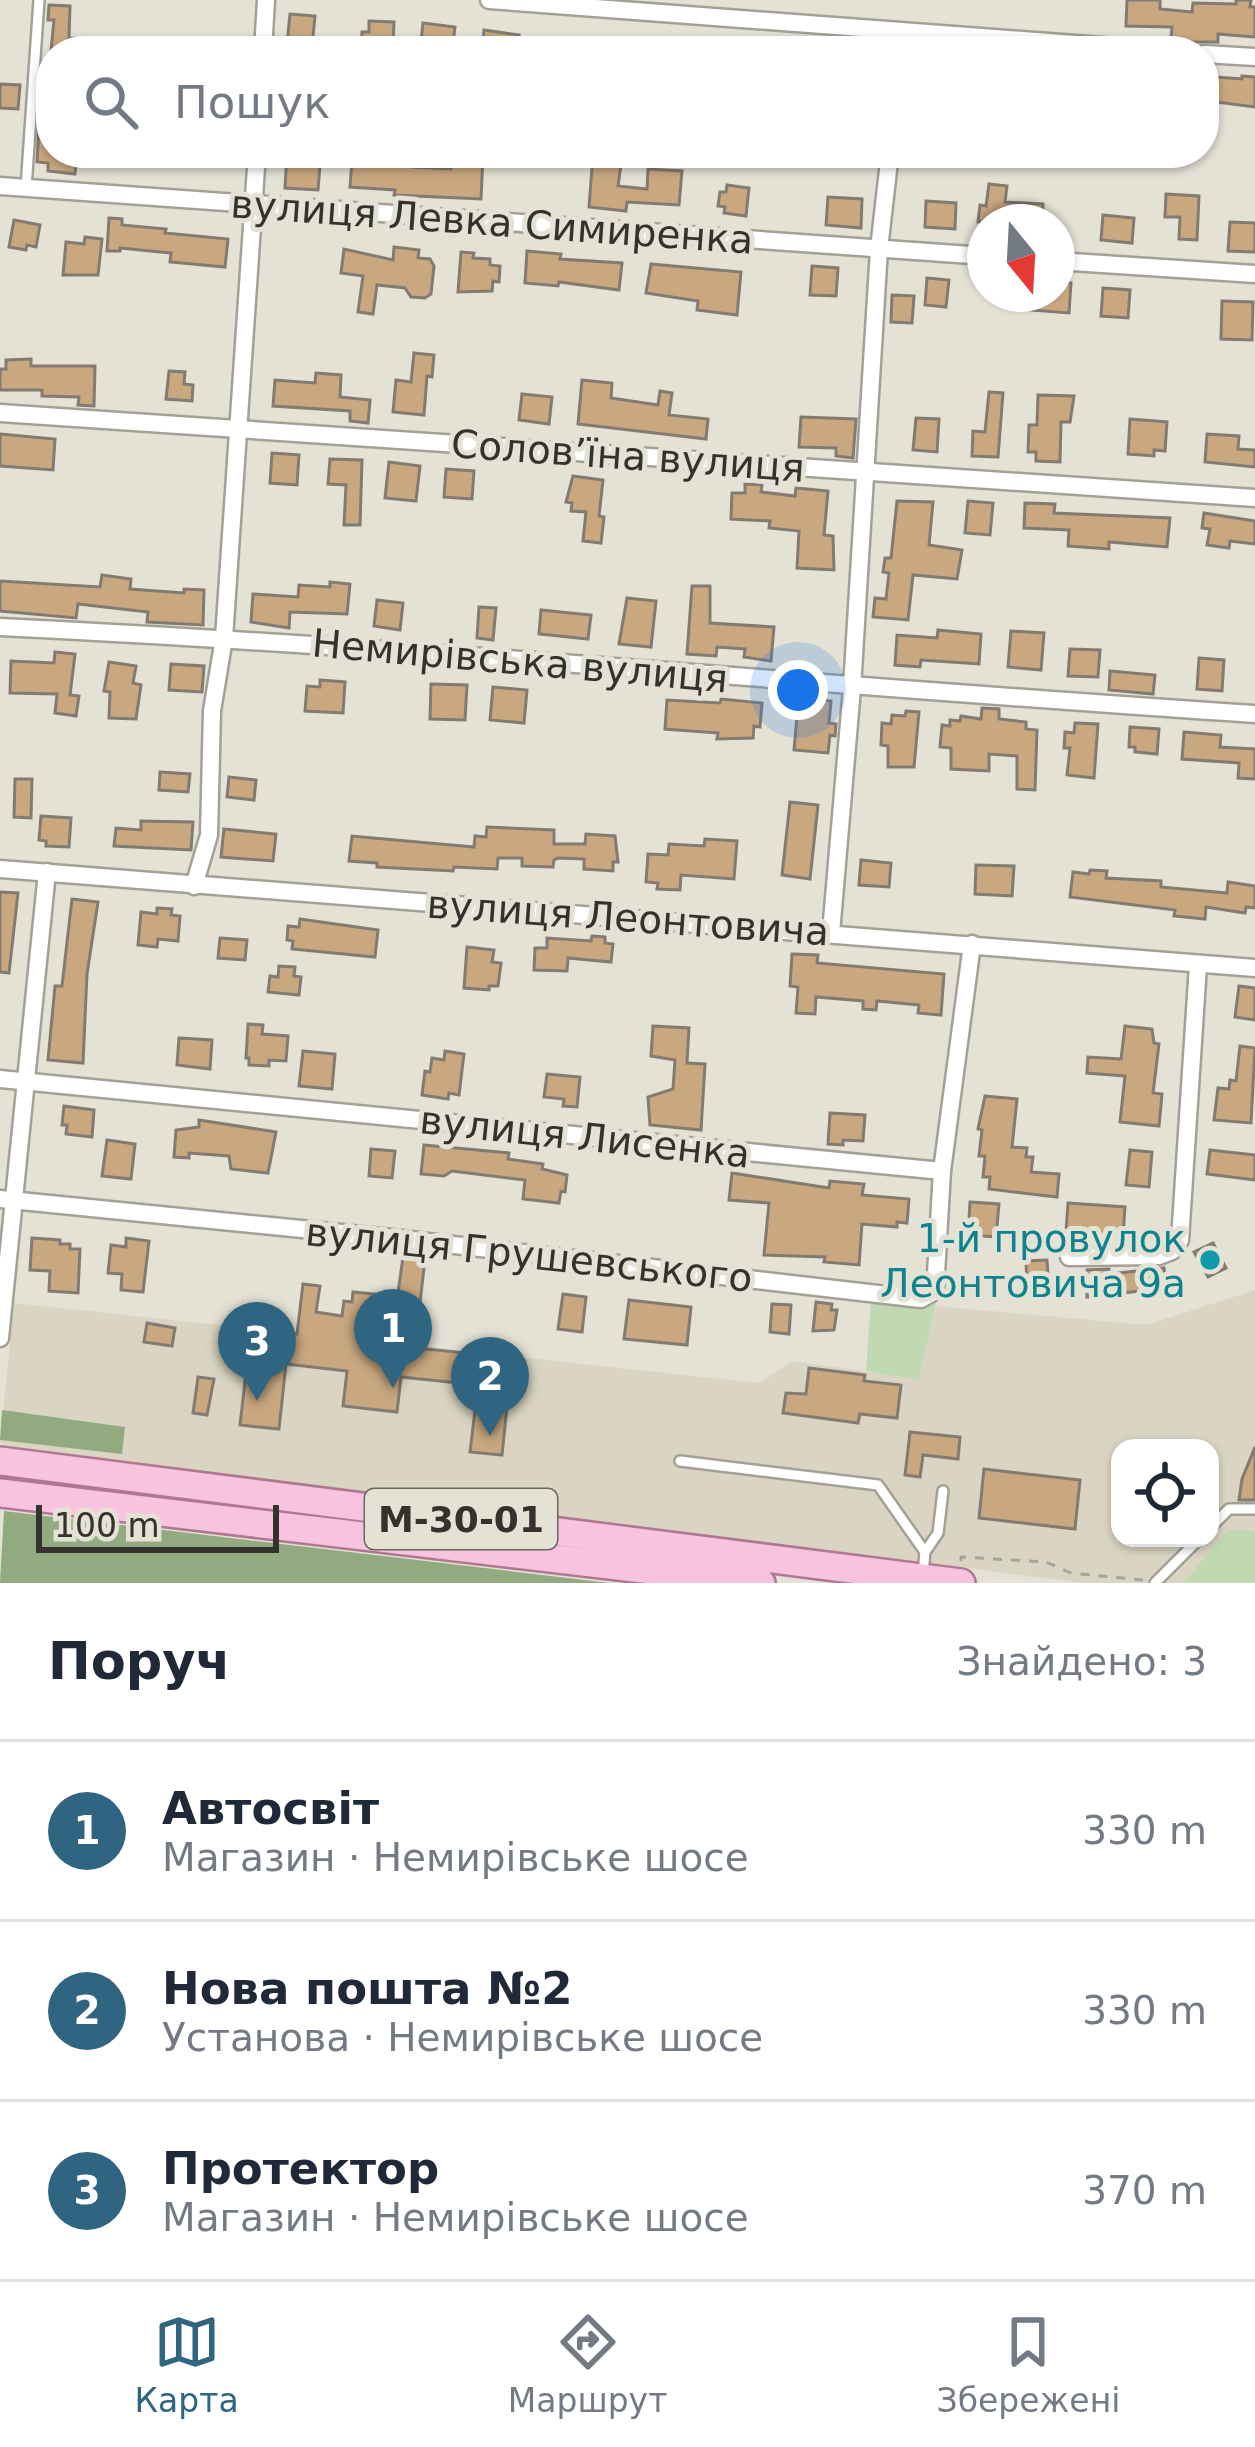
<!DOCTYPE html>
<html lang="uk">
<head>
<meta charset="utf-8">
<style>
	:root { --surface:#fff; --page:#f6f6f7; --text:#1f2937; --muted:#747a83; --line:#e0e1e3; --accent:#306581 }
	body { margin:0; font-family:"DejaVu Sans",sans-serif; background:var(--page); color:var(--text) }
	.controls { position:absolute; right:36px; bottom:36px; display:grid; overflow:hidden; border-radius:24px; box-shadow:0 3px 9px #0004 }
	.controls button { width:108px; height:108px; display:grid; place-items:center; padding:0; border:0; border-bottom:3px solid var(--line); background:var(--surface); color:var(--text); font:60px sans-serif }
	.compass { position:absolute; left:967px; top:204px; width:108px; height:108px; border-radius:50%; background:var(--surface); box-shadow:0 3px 9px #0004; rotate:162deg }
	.scale { position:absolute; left:36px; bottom:30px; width:243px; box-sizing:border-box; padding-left:12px; border:6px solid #33322d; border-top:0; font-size:33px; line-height:42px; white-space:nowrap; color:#33322d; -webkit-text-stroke:9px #e4e1d5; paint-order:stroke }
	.you { position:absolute; left:798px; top:690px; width:42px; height:42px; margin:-30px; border:9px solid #fff; border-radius:50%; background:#1a73e8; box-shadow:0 0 0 18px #1a73e833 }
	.badge { display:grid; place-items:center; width:78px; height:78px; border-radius:50%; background:var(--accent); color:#fff; font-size:39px; font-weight:700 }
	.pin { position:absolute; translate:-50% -99px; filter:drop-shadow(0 3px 6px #0008) }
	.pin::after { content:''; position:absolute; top:63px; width:42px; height:36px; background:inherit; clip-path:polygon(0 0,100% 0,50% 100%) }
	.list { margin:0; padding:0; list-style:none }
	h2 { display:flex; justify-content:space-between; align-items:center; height:156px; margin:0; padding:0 48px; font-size:51px }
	h2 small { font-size:39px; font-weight:400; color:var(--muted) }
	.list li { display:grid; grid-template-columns:78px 1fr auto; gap:36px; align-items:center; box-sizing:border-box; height:180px; padding:0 48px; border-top:3px solid var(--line) }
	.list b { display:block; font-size:45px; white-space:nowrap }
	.list p { margin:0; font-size:39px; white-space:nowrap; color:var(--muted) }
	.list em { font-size:39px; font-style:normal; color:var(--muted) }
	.icon { flex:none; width:66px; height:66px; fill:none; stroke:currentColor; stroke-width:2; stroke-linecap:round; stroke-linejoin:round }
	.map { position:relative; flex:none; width:1255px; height:1583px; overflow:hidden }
	.search { position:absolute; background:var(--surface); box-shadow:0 3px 9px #0004; left:36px; right:36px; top:36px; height:132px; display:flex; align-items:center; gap:30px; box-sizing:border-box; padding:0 42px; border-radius:48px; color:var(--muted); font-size:45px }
	.sheet { height:696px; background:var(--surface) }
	nav { display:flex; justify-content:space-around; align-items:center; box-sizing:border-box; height:168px; border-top:3px solid var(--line); background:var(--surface); font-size:33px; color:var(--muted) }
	nav a { display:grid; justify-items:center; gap:6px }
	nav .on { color:var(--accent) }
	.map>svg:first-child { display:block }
	.built { fill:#dad5c2; fill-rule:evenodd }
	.green { fill:#c1d9b2 }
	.forest { fill:#91aa80 }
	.building { fill:#c9a880; stroke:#837b72; stroke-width:3 }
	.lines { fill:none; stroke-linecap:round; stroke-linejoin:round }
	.service-casing { stroke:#a3a195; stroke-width:14 }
	.minor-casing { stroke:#a3a195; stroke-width:21 }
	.primary-casing { stroke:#b07692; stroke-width:32 }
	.path { stroke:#a6a49a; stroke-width:3; stroke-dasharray:9 9; stroke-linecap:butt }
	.service { stroke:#fff; stroke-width:9 }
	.minor { stroke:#fff; stroke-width:16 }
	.primary { stroke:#f8c3de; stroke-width:27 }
	.culture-dot { fill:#0f9aa8; stroke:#e4e1d5; stroke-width:4.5 }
	.labels { text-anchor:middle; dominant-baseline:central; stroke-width:10; stroke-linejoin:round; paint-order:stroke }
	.shield { fill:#e4e1d5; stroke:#68665f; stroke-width:3 }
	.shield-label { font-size:36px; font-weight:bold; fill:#33322d }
	.street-label { font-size:39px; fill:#33322d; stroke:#e4e1d5 }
	.culture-label { font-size:39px; fill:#0d838f; stroke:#e4e1d5; text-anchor:end }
</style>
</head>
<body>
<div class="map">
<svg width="1255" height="1583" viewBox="0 0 1255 1583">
	<rect width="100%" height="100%" fill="#e4e1d5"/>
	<path class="built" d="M1255,1290V1583H1084L4,1446L0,1442L14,1303L759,1383L792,1361L919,1379L936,1306L1147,1325ZM1120,1448H1210V1538H1120Z"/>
	<g class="green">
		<path d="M871,1300L936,1303L919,1380L866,1371Z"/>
		<path d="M1228,1530L1255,1531V1583H1183Z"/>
	</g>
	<g class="forest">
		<path d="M2,1410L125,1427L122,1454L0,1440Z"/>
		<path d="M4,1511L610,1583H0Z"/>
	</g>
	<g class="building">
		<path d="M1127,0H1160V9L1192,12L1193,3L1236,4V0H1251L1250,7H1255V37L1218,34V42H1177L1171,39L1172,27L1126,26Z"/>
		<path d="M49,5L70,6L69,38L85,39L84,51H51L54,20H48Z"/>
		<path d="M290,14L315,16L312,47L287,44Z"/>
		<path d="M369,21L394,22L393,45L361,44L362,32H369Z"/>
		<path d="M423,23L455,27L452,51H429L430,42L421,41Z"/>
		<path d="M484,30L519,35L516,51H482Z"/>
		<path d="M1242,76L1255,77V107L1216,102L1217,77L1242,79Z"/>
		<path d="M0,84L20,85L18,109L0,108Z"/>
		<path d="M39,125L51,126V153H77L75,174L48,171V163L37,162Z"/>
		<path d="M287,153L321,154L318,190L285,188Z"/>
		<path d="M452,154L483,156L481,199L394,195L395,190L350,187L352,160L414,162L413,167L451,169Z"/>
		<path d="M593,155L622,158L618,186L647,189L648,169L682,171L679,205L627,202L626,211L589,207Z"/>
		<path d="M989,184L1007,186L1005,202L1043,204L1042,222H978L980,205L986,206Z"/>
		<path d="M727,185L749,188L746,216L724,213L725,207L718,206L720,192H726Z"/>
		<path d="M1166,194L1199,196L1197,240L1179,239L1180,217H1165Z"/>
		<path d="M828,197L862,199L861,228L826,225Z"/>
		<path d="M926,201L956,203L955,229L925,227Z"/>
		<path d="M1103,215L1134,218L1132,243L1101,240Z"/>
		<path d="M109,218L122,219V225L166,229L165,233L228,239L225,267L170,262L171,253L120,248V251H107Z"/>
		<path d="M14,220L40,225L36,247L27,245L26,250L9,247Z"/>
		<path d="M1230,222L1255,223V252L1228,251Z"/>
		<path d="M85,237L102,239L98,275H63L66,242L84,244Z"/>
		<path d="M394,247L419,250L418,258L430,259L434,266L431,294L425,298L411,297L405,288L377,285L373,314L358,312L363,276L341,273L344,249L393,260Z"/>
		<path d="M527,251L561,254L560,259L622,263L619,290L559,282L558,286L525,283Z"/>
		<path d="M461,252L474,253L473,258L490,259V265L500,266L499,282L493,281L492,291L458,292Z"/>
		<path d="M651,264L741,272L737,315L697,310L698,301L646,293Z"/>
		<path d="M812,266L838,268L836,296L810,295Z"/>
		<path d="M927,278L949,280L946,307L925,305Z"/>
		<path d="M1057,282L1071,283L1069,313L1030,310L1032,294H1057Z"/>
		<path d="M1103,288L1130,290L1128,318L1101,316Z"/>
		<path d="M892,295L914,296L912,323L891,322Z"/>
		<path d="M1222,301L1253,302L1252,340L1221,339Z"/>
		<path d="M414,353L434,355L432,377L427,376L424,415L393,412L396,380L411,382Z"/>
		<path d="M31,359V366H95L94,406L78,405L79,397L42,396V390H0V369H6V360Z"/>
		<path d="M169,371L185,372L184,384L193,385L192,401L166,399Z"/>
		<path d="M316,373L341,375L340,397L370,400L368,423L350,421V411L273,406L275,380L315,383Z"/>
		<path d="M582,380L612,383L611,398L658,405L660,391L672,393L669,415L708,419L706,439L578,424Z"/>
		<path d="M989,392L1003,393L998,457L972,456L973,431L985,432Z"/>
		<path d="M522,394L552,397L549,424L519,420Z"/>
		<path d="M1038,395L1074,396L1070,422H1061L1060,462L1036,461V452H1028L1029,425H1037Z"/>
		<path d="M801,417L856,419L853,458L836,456V448L799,447Z"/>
		<path d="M916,418L939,419L937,452L913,450Z"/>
		<path d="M1130,419L1167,422L1165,451L1154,450V456L1128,454Z"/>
		<path d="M0,434L55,439L53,470L0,466Z"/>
		<path d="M1207,434L1239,436L1238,449L1255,450V467L1205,462Z"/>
		<path d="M272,453L299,455L297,485L270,483Z"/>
		<path d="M330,459L362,460L360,525H344L346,485L328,484Z"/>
		<path d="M389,462L420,466L416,501L385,498Z"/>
		<path d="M446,469L474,471L472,499L444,497Z"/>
		<path d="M573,476L603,480L599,516L604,517L601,543L583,541L586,512L571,511L572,503L566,502Z"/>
		<path d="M745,484L762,485L761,492L795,496L796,488L828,491L824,535L833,536L834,570L797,568L799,531L769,528L770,521L731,519L732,493H745Z"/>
		<path d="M897,501L933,502L929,545L962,550L957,579L913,575L908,620L873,617L875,598L886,599L889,573L883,572L885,558H891Z"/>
		<path d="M968,501L993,503L990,535L965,533Z"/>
		<path d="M1025,503L1055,504L1054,513L1170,518L1167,547L1109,542V549L1068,546L1069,530L1024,528Z"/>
		<path d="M1204,513L1255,521V544L1230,541L1229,548L1207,545L1210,529L1202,528Z"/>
		<path d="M102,575L131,579L130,589L184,593V589L204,590L203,625L147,622L148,612L78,604L76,618L0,611V581L100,587Z"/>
		<path d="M330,582L350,584L347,614L290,612L289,628L251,622L253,594L298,597L299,585L330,587Z"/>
		<path d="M692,586H710V623L774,627L771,661L744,657L745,649L717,647L716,656L687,654Z"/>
		<path d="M627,598L656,601L651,647L619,644Z"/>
		<path d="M377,600L403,603L400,630L374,626Z"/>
		<path d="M479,607L496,608L493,640L477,638Z"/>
		<path d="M541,610L591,615L588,639L539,634Z"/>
		<path d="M938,630L981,634L979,664L921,660L920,667L895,665L897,635L937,638Z"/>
		<path d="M1011,631L1044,633L1041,670L1008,667Z"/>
		<path d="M1070,649L1100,650L1098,677L1068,676Z"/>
		<path d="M55,652L75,654L70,695L79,696L76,716L55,713L57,694L10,693L11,661L54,663Z"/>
		<path d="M1199,658L1224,660L1222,691L1197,689Z"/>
		<path d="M109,662L136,666L133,683L141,685L136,719L109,718L110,692L104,691Z"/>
		<path d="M171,664L204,666L202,692L169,690Z"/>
		<path d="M1110,671L1155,675L1153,694L1109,690Z"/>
		<path d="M320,680L345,682L343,713L305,711L307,686L320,687Z"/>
		<path d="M431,684L467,685L465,720L430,719Z"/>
		<path d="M493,687L527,690L524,723L490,720Z"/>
		<path d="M721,699L762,703L760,727L754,726L753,738L717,739L718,733L665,729L667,700L720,703Z"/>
		<path d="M815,699L831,701L829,723L836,724L835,736L830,735L828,753L794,750L798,705L814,706Z"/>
		<path d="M982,708L999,709V719L1026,722V729L1037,730L1035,790L1017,789V756L989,754V771L951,769V748L940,747L942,725L950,726V720L960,721L961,716L981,719Z"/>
		<path d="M906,711L919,712L914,767H888V746L881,745L882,723L891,724L892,715L905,716Z"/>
		<path d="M1075,723L1098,724L1094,778L1067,775L1070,748H1064L1065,732L1074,733Z"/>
		<path d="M1130,727L1159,729L1157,754L1135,752V747H1129Z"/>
		<path d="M1184,732L1221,735L1220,747L1255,749V779L1238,778L1239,763L1182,759Z"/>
		<path d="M160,772L190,774L188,792L159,790Z"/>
		<path d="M229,777L256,780L254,800L227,797Z"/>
		<path d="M15,779H32L31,818L14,817Z"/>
		<path d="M790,802L818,805L810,879L782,875Z"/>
		<path d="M41,816L71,818L69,847L46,846V841L39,840Z"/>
		<path d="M141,821L193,822L191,850L114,846L116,828L141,830Z"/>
		<path d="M487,827L554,830V844H585L586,834L615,836L618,862H613V871L584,869V859L558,858L554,860L553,867L522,866V858H498L497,869L454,867L453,871L377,867V863L349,861L352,836L474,847L475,836L486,837Z"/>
		<path d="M224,829L276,834L273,861L221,857Z"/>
		<path d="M705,839L737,841L734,879L681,875L680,890L657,889L658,883L646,882L648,854L668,855L669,844L704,846Z"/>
		<path d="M861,860L891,863L889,887L859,885Z"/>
		<path d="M976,865L1014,866L1012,896L975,894Z"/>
		<path d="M1090,870L1107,871L1106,878L1161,881V887L1227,893L1228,882L1255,886V908L1246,907L1245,913L1206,907L1205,919L1174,916L1175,910L1070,897L1073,872L1089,874Z"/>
		<path d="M0,892L18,893L9,973L0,972Z"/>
		<path d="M72,899L98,902L87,974L83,1063L48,1060L55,986H62Z"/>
		<path d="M157,908L172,909L171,915L180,916L178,941L158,939L157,947L138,945L141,912L157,914Z"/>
		<path d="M300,919L378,930L375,957L292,949L293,941L287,940L288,926L299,927Z"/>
		<path d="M592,936L605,937V943L613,944L611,962L568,958L567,971L534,970L535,948H547V938L591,941Z"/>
		<path d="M220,938L247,940L245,960L218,958Z"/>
		<path d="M467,947L494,950L492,962L501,963L498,986H489V990L464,988Z"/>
		<path d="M792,954L818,955L817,963L944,974L941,1015L918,1013L919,1005L877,1001L876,1010L863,1009V1001L816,997L815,1014L796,1013L798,987L790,986Z"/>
		<path d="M279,966L295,967L294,976L301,977L299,995L268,992L270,976L278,977Z"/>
		<path d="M1239,986L1255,988V1020L1235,1017Z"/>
		<path d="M248,1024L263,1025L262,1034L288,1036L286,1061L269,1060V1066L249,1065V1058H246Z"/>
		<path d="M653,1026L689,1028L687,1063L705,1064L701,1130L650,1125L648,1097L673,1089L675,1060L651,1056Z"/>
		<path d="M1125,1026L1152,1029L1154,1043L1159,1044L1153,1093L1162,1094L1159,1126L1120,1122L1125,1076L1087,1073L1088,1057L1121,1059Z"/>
		<path d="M179,1038L212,1040L210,1069L177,1065Z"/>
		<path d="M1240,1046L1255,1048L1251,1123L1214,1120L1218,1088L1229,1089L1230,1080L1236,1081Z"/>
		<path d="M303,1051L335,1054L332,1089L299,1086Z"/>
		<path d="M445,1051L464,1054L459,1095L449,1093L448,1099L422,1095L425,1071L430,1072L432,1058L444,1060Z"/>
		<path d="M547,1074L580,1077L577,1107L563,1106L564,1099L544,1097Z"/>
		<path d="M985,1096L1017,1099L1012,1147L1027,1148L1026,1157H1033L1031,1172L1059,1174L1057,1197L989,1189L990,1177H983L985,1156H979L982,1130L978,1129Z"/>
		<path d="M64,1106L94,1110L92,1137L66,1134L67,1125H62Z"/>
		<path d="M830,1113L865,1115L863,1141L843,1140V1145L828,1144Z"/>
		<path d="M199,1120L276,1132L268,1173L231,1169L229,1156L189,1153V1158L174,1157L176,1130L199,1127Z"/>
		<path d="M107,1140L135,1144L131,1179L102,1176Z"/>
		<path d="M424,1145L509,1153L508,1159L543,1164L542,1169L567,1175L565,1192L561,1191L559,1203L523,1199L525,1180L452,1171L444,1176L421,1174Z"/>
		<path d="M371,1149L395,1151L392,1178L369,1176Z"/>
		<path d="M1130,1150L1152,1152L1149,1187L1126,1185Z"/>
		<path d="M1210,1150L1255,1155V1180L1207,1174Z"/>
		<path d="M732,1173L829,1188L830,1181L864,1184L862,1195L909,1199L907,1223L897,1222V1227L862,1224L859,1265L824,1262L825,1257L764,1255L769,1203L729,1200Z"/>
		<path d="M970,1202L999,1204L996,1237L968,1235Z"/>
		<path d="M1068,1203L1125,1207L1123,1236L1066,1231Z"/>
		<path d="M32,1238L60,1240V1244H70V1249H80L78,1293L49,1291L50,1271L30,1270Z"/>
		<path d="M126,1238L149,1241L143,1292L121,1290L122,1274L108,1273L111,1245L126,1247Z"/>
		<path d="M1213,1243L1226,1268L1208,1277L1194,1252Z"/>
		<path d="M403,1257L425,1259L420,1303L397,1300Z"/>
		<path d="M1047,1260L1049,1288L1027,1289L1026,1261Z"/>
		<path d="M1164,1268L1167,1288L1087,1297V1270L1109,1269V1274Z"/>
		<path d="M303,1284L320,1286L316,1312L342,1316L344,1301L352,1302L353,1292L395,1296L389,1345L512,1358L502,1455L470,1452L478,1385L401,1377L397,1412L343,1406L347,1371L286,1364L279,1429L240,1425L251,1329L297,1334Z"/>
		<path d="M563,1294L586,1297L582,1332L558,1329Z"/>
		<path d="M629,1300L691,1307L687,1345L624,1339Z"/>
		<path d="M816,1302L832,1304L831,1310H837L834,1330L813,1331Z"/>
		<path d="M772,1304L791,1305L789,1334L770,1332Z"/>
		<path d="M147,1323L175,1328L172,1346L144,1342Z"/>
		<path d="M809,1368L865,1375L864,1381L901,1385L897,1418L860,1414L858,1423L783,1413L786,1393L806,1394Z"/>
		<path d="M198,1377L214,1379L207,1415L193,1413Z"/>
		<path d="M910,1432L960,1437L958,1459L923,1455L920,1477L905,1475Z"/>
		<path d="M1255,1447V1500H1239L1242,1479Z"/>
		<path d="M984,1469L1080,1480L1075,1529L979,1518Z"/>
	</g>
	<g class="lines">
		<g class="service-casing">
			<g id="service">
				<path d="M26,188L39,0"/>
				<path d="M680,1461L878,1485L925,1552"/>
				<path d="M1210,1528L1229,1509H1255"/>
				<path d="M923,1573L925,1552L938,1533L943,1491"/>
				<path d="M1155,1583L1200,1538"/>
			</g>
		</g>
		<g class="minor-casing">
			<g id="minor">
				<path d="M489,0L1168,51"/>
				<path d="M263,51L266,0"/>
				<path d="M1204,54L1255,57"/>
				<path d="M0,186L985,256"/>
				<path d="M1057,261L1255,274"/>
				<path d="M0,413L1255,498"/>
				<path d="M0,627C419,647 837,687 1255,714"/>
				<path d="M0,869L1255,968"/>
				<path d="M194,886L209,835L212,711L224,638L257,153"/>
				<path d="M831,933L852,688L879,249L890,153"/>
				<path d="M0,1079L942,1171L972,944"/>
				<path d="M0,1199L402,1239L921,1299L935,1291L942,1171"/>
				<path d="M1069,1257L1159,1256L1172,1251L1180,1240L1198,965"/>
				<path d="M0,1338L47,872"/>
			</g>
		</g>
		<g class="primary-casing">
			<g id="primary">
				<path d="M0,1461L961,1583"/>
				<path d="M0,1493L761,1583"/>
			</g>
		</g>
		<path class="path" d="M961,1561V1557L1046,1562L1071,1573L1143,1580"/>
		<use href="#service" class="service"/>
		<use href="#minor" class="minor"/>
		<use href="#primary" class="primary"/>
	</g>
	<circle class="culture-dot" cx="1210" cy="1260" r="12"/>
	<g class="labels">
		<rect class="shield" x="365" y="1489" width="192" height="60" rx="9"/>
		<g class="shield-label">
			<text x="461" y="1519">М-30-01</text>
		</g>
		<g class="street-label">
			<text transform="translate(492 222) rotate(4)">вулиця Левка Симиренка</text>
			<text transform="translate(628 456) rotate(4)">Соловʼїна вулиця</text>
			<text transform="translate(520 661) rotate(5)">Немирівська вулиця</text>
			<text transform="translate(628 918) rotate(4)">вулиця Леонтовича</text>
			<text transform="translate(585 1137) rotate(6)">вулиця Лисенка</text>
			<text transform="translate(529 1255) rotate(6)">вулиця Грушевського</text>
		</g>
		<g class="culture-label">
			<text x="1186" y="1238">1-й провулок<tspan x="1186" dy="45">Леонтовича 9а</tspan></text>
		</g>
	</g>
</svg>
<div class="controls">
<button><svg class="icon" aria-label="locate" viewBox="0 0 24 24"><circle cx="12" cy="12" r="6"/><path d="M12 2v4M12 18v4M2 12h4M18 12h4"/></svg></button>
</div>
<svg class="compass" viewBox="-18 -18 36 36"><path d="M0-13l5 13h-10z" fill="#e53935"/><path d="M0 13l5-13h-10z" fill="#747a83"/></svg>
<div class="scale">100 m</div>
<div class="you"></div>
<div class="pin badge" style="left:393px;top:1388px">1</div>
<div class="pin badge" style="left:490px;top:1436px">2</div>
<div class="pin badge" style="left:257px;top:1401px">3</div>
<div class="search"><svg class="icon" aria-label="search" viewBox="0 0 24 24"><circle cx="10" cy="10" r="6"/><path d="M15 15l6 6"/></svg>Пошук</div>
</div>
<section class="sheet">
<h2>Поруч<small>Знайдено: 3</small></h2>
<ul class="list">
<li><span class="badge">1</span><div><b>Автосвіт</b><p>Магазин · Немирівське шосе</p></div><em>330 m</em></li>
<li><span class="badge">2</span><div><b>Нова пошта №2</b><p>Установа · Немирівське шосе</p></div><em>330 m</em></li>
<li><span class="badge">3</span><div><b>Протектор</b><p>Магазин · Немирівське шосе</p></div><em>370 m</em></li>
</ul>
</section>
<nav>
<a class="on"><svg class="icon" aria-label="map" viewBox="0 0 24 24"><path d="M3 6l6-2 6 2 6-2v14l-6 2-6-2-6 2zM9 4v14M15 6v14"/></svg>Карта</a>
<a><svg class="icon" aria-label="directions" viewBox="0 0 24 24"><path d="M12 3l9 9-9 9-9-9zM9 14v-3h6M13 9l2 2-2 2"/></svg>Маршрут</a>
<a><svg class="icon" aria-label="saved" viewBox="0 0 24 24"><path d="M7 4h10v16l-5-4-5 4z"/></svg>Збережені</a>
</nav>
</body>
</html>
